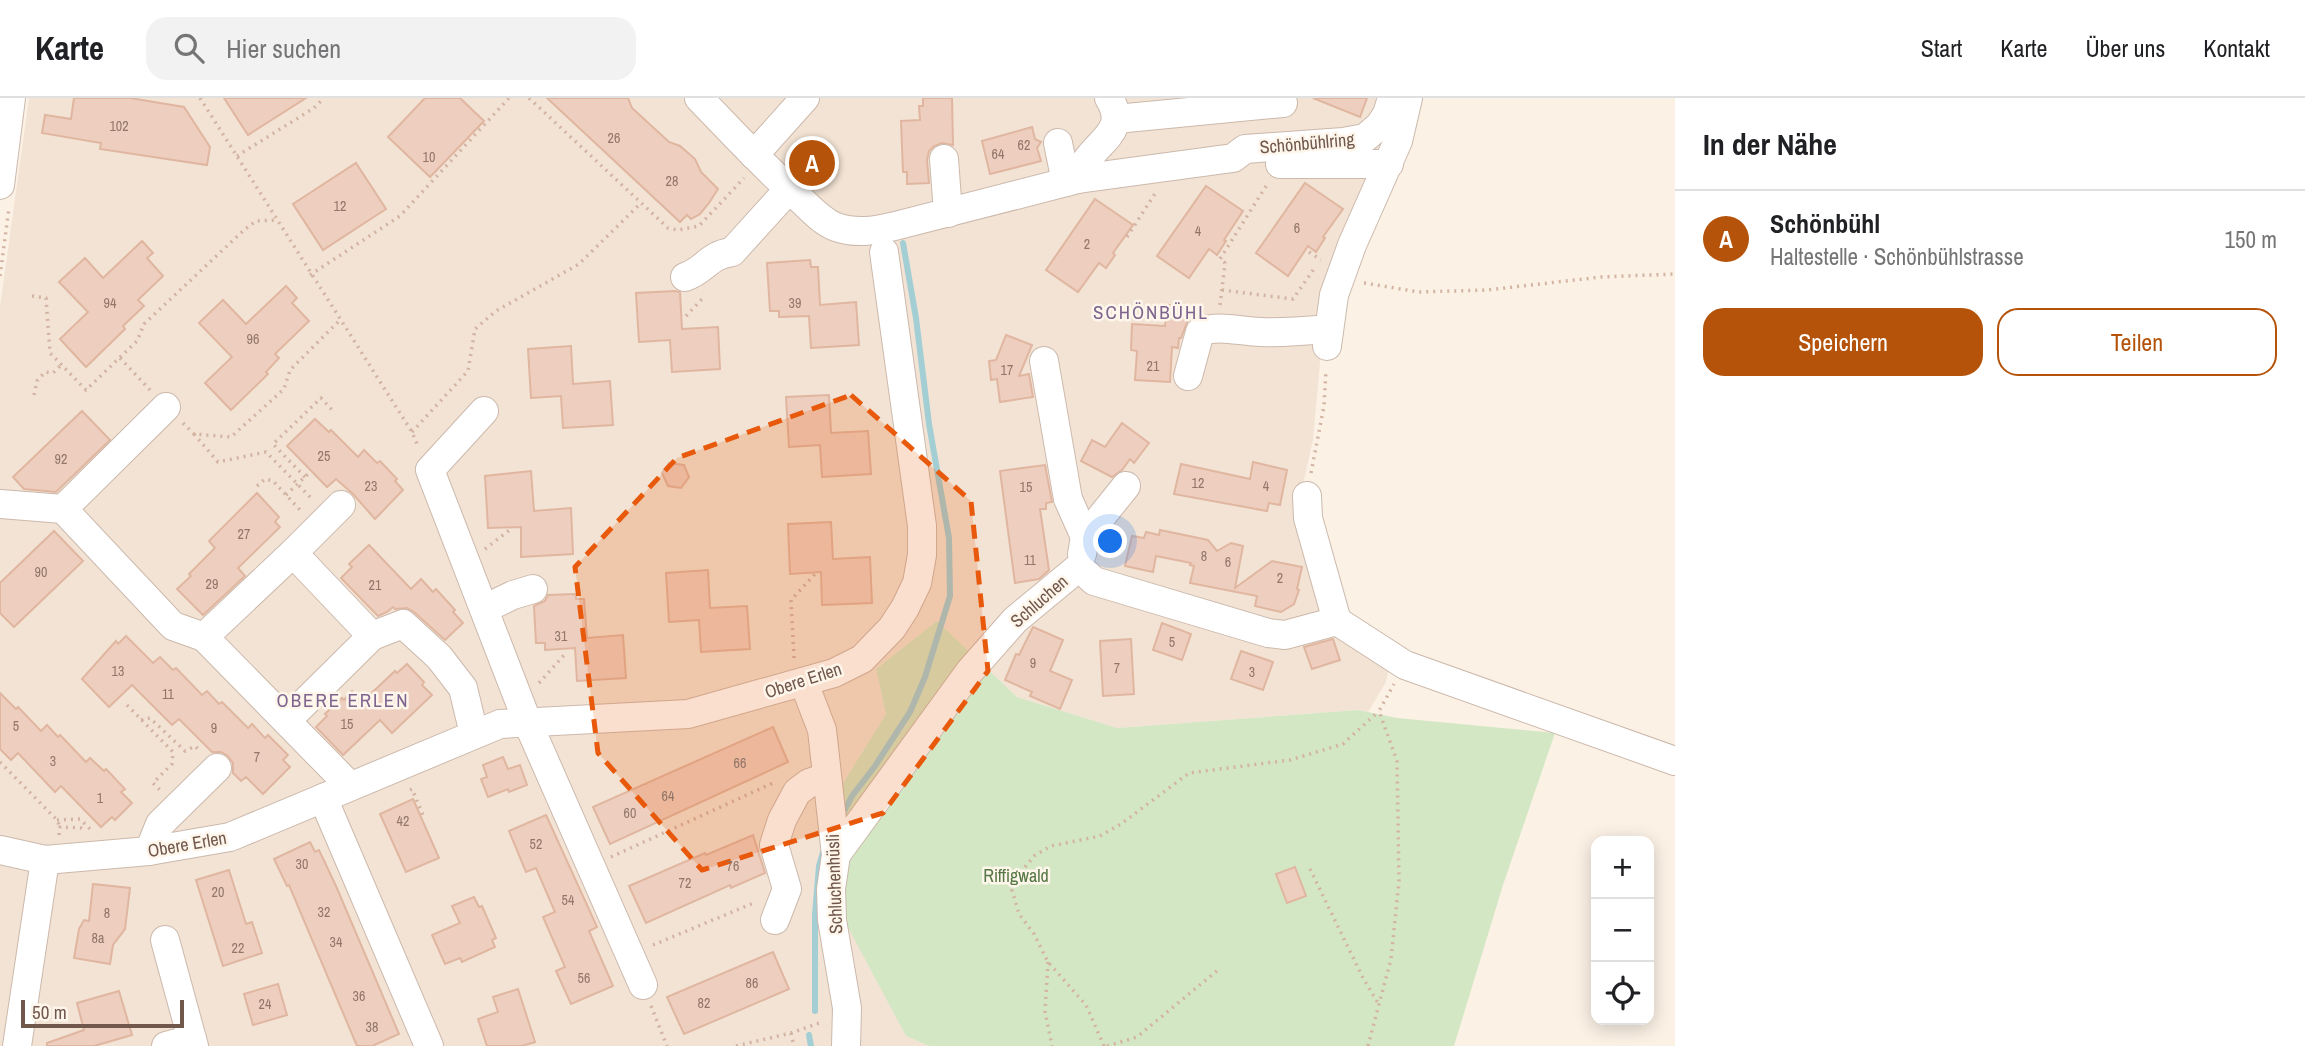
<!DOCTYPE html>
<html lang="de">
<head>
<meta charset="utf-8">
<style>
	:root { --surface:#fff; --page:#f2f2f2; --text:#202124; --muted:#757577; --line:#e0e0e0; --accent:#b45309 }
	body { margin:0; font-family:"Archivo Narrow",sans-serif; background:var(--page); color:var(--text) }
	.controls { position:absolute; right:21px; bottom:21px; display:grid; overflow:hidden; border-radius:14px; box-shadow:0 4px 18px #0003 }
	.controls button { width:63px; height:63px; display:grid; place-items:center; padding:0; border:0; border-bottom:2px solid var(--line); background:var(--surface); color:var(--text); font:35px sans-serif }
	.scale { position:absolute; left:21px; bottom:18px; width:163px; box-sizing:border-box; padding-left:7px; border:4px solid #72584c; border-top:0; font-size:19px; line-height:24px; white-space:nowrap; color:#72584c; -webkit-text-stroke:5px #fef6eb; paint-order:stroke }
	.you { position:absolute; left:1111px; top:444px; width:24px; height:24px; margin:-18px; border:5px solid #fff; border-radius:50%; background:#1a73e8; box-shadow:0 0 0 10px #1a73e833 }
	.badge { display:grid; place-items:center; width:46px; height:46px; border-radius:50%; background:var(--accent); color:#fff; font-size:23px; font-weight:700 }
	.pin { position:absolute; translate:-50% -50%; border:4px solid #fff; box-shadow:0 2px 7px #0006 }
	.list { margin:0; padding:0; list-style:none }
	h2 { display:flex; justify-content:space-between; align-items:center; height:91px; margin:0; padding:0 28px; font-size:30px }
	h2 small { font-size:23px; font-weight:400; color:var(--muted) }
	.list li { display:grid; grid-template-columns:46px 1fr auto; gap:21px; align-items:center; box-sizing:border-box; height:98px; padding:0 28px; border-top:2px solid var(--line) }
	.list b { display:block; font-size:26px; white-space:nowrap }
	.list p { margin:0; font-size:23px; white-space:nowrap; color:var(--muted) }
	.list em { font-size:23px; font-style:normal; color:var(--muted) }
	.actions { display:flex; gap:14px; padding:21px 28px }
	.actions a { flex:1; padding:16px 0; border:2px solid var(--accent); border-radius:21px; text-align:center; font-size:24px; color:var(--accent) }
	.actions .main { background:var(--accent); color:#fff }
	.icon { flex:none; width:38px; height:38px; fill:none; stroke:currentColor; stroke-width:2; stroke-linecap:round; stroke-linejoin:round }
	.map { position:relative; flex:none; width:1675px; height:948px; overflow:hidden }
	header { display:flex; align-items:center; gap:42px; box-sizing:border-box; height:98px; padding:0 35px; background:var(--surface); border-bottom:2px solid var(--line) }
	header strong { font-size:33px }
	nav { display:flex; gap:38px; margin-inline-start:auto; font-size:24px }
	.search { width:490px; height:63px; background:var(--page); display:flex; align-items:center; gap:18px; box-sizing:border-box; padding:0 24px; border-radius:21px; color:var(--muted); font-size:26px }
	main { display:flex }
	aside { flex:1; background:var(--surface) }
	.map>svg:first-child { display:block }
	.residential { fill:#f2e3d4 }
	.green { fill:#d4e7c4 }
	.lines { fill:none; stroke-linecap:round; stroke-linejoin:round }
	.stream { stroke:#a2ced4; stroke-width:6 }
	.building { fill:#eecfbf; stroke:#e0b6a0; stroke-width:2 }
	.minor-casing { stroke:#ccb9ac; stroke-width:30 }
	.path { stroke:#d3b3a2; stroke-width:3.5; stroke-dasharray:2 5; stroke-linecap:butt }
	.minor { stroke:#fff; stroke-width:28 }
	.marked { fill:#e8590c; fill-opacity:0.2; stroke:#e8590c; stroke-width:5; stroke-dasharray:14 9; stroke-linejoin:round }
	.labels { text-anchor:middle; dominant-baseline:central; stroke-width:5; stroke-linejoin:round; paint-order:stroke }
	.number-label { font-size:14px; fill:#917669 }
	.street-label { font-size:18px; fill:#72584c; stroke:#fef6eb }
	.park-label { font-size:18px; fill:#557745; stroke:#fef6eb }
	.neighbourhood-label { font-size:19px; letter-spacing:2px; fill:#7e648e; stroke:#fef6eb }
</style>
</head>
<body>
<header>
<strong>Karte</strong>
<div class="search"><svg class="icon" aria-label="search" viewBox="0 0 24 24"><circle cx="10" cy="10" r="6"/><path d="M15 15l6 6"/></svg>Hier suchen</div>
<nav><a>Start</a><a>Karte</a><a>Über uns</a><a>Kontakt</a></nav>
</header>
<main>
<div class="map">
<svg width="1675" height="948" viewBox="0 0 1675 948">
	<rect width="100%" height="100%" fill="#fbf1e5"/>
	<path class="residential" d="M29,0H1403L1327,186L1313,342L1303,386L1318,480L1385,563L1388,574L1386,584L1368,614L1357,612L1117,630L1017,599L937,523L876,571L886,616L840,690L906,938L929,948H0V209Z"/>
	<path class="green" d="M937,523L1017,599L1117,630L1358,612L1397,620L1555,635L1503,787L1454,948H929L906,938L842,818L840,690L886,616L876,571Z"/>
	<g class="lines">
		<g class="stream">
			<path d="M842,717L852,698L875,668L910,614L925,579L950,498L949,440L929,326L916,220L903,145"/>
			<path d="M815,913V817L819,768L823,754"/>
			<path d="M809,937L811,948"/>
		</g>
	</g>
	<g class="building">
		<path d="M74,0H130L184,9L210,49L207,67L100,51L101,45L42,35L45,17L71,21Z"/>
		<path d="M224,0H306L248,37Z"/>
		<path d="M425,0H460L484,23L430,79L388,39Z"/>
		<path d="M547,0H628L632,10L669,44L680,48L695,61L701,74L718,91L709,105L700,116L691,121L687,117L680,124Z"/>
		<path d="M923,0H952L953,47L942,45L934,48L929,53L927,62L929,85L907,86V74H903L901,23L920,22L919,8H923Z"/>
		<path d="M1313,0H1367L1360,19Z"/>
		<path d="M1032,29L1035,41L1041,44L1037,50L1041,63L990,76L982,43Z"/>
		<path d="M356,65L386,111L323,152L293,106Z"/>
		<path d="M1305,85L1343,111L1323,139L1325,140L1316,154L1308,148L1288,178L1256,155Z"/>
		<path d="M1206,88L1243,113L1224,142L1226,143L1217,157L1209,151L1189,180L1157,158Z"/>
		<path d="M1095,101L1133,127L1113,155L1115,157L1106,170L1099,165L1078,194L1046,172Z"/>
		<path d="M142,143L153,155L147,160L163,178L138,202L144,208L123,228L125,231L86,269L60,241L88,214L59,184L85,160L103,180Z"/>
		<path d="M810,162L811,169H818L820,207L856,204L859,247L811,250L809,218L779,219V213H770L767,165Z"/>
		<path d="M286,188L297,200L292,205L309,223L275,256L279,260L266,274L268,276L231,312L205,285L232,259L199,225L223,202L246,226Z"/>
		<path d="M675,193L680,194L682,231L718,229L720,271L672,274L670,242L639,244L636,195Z"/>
		<path d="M1167,207L1189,209L1188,222L1181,240H1179L1178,250L1172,249L1170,284L1135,282L1137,253L1131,252L1132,226L1165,228Z"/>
		<path d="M1006,237L1032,247L1019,278L1029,276L1033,299L1000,304L997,281L991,282L989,263L996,262Z"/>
		<path d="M571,248L573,286L610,283L613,327L563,330L561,298L531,300L528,251Z"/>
		<path d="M829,297L831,335L868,333L871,376L822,379L820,347L789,349L786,299Z"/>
		<path d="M82,313L110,342L56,394L24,391L13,379Z"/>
		<path d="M315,321L329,334L331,332L358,359L364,352L377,365L380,363L397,381L395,383L403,392L375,421L353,396L336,381L327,389L287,348Z"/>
		<path d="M1122,325L1149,345L1134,365L1130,361L1122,372L1112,379L1081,363L1092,342L1105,349Z"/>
		<path d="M1253,364L1287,372L1280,407L1269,405L1267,413L1174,396L1181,366L1250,381Z"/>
		<path d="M669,365L684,367L689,379L681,390L668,388L662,375Z"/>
		<path d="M1045,367L1052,404L1046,405V411H1040L1049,472L1039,481L1015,485L1000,373Z"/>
		<path d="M531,373L534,413L571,410L573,456L521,459V429L488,430L485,378Z"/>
		<path d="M257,395L279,419L275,424L280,429L238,470L245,478L203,517L177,491L191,478L189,476L215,450L209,443Z"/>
		<path d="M831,424L833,461L870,459L872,505L822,507L821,474L790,476L788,426Z"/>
		<path d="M1160,432L1208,442L1217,453L1231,445L1243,448L1235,490L1272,463L1302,469L1297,491L1299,492L1294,506L1281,514L1255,508L1257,498L1190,485L1194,468L1190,467L1191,465L1156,458L1153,474L1125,468L1132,438L1144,440L1146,434L1159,437Z"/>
		<path d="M54,433L83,463L14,529L0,515V485Z"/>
		<path d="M369,447L411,491L421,481L433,494L436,491L455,512L453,514L463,525L445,542L414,514L407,510L395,511L393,509L387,514L378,518L341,480L352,469L349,466Z"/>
		<path d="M708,472L710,510L747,508L750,551L701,554L699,522L669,524L666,475Z"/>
		<path d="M575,496L576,501H584L587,540L623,537L626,580L577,583L575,550L545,552V545H536L534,508L545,503L548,497Z"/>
		<path d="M1162,525L1191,536L1182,562L1153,552Z"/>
		<path d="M1033,529L1063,542L1050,573L1072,582L1060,611L1030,598L1032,594L1005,582L1016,556L1019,557Z"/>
		<path d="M126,538L153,565L160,559L173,572L176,570L202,597L207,593L219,606L222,604L248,630L252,626L265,640L268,637L288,657L283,662L290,669L263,696L246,679L241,683L233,675V665L228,658L221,654H212L179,621L172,627L132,587L109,609L82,581L116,543L118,546Z"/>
		<path d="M1131,541L1134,596L1103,598L1100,543Z"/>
		<path d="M1333,541L1340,562L1312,571L1304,549Z"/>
		<path d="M1241,553L1273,564L1263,592L1231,581Z"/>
		<path d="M407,566L424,584L422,587L432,597L392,635L380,622L343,657L316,629L327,618L325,616L342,600L344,602L352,593L362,604L395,573L397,575Z"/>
		<path d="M0,595L16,611L18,609L41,633L47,627L58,639L60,637L86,664L90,660L104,673L106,671L125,691L121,694L132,705L115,722L112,719L101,729L61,688L55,694L18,655L11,662L0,651Z"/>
		<path d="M773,629L788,664L610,746L593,709Z"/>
		<path d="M503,659L508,671L520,667L527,687L509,694L508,691L488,699L481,681L487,679L483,667Z"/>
		<path d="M413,701L439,760L406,774L380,716Z"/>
		<path d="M546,717L597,829L589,833L613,888L571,906L556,873L565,869L543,819L555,814L536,770L526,774L509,733Z"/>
		<path d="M753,737L765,775L731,790L730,787L646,825L629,788L705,755L706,757Z"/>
		<path d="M310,744L315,754L319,752L336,788L399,936L372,948H357L289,787L287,788L274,761Z"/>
		<path d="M1295,769L1306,798L1287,805L1276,776Z"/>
		<path d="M229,772L246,826L252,824L262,855L223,868L196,782Z"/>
		<path d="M93,786L130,790L125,831L113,847L110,866L74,860L79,831L84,822L89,823Z"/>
		<path d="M474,799L479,809L482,808L496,840L492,842L495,849L462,864L460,860L445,866L432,837L460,825L452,808Z"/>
		<path d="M773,854L789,891L684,936L667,899Z"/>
		<path d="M278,886L287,917L253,927L244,896Z"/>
		<path d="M518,891L535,944L522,948H487L478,921L498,914L493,899Z"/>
		<path d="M119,893L132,937L94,948H47V945L84,932L77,905Z"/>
	</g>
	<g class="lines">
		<g class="minor-casing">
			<g id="minor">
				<path d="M699,0C731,33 763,68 798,99C810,110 821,123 836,129C856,136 874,133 895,128L1078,81L1233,60L1245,51L1343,44L1365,40L1380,27L1387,16L1392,0"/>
				<path d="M1116,21L1283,5"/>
				<path d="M1058,45L1066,84"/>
				<path d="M754,57L805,0"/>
				<path d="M944,61L948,115"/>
				<path d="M1280,66H1389"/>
				<path d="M1078,81C1080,76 1082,70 1084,66C1099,42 1129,32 1109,0"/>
				<path d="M0,87L11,0"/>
				<path d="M685,179C706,172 708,157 732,154L789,91"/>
				<path d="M1327,248L1334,197L1352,147L1398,43L1408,0"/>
				<path d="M1044,263L1068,401L1085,439"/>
				<path d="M1188,278L1200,234C1219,226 1241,234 1261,234C1284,235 1306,233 1329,231"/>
				<path d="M484,313L430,372L527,623L643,887"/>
				<path d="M1307,398L1308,420L1337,523L1405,567L1675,663"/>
				<path d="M0,406L63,411L173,528L204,539"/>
				<path d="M63,411L166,309"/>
				<path d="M293,455L341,407"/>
				<path d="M1082,456L1085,439L1126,388"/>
				<path d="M484,511L513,497L533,491"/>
				<path d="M804,585L822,632L836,757L831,791L832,822L847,910L846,948"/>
				<path d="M287,622L372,538"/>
				<path d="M350,688L204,539L293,455L372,538L403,526L439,559L463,590L474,636"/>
				<path d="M323,700L429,948"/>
				<path d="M0,752L45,762L149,753L230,739L500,626L688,616L834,575L862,561L892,530L905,510L917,485L922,457V428L884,154"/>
				<path d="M149,753L160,726L217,670"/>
				<path d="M836,757L970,573L1015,522L1079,469L1094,483L1268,535L1285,537L1337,523"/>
				<path d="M775,822L787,791L774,747L782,722L797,694L809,685L827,679"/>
				<path d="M165,842L192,941"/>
				<path d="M17,948L45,762"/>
				<path d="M166,948L192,941L194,948"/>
			</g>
		</g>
		<g class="path">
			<path d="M200,0L412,334L418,348"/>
			<path d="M529,0L668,130L678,132L699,128L744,80"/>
			<path d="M237,58L314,10L324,0"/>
			<path d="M834,67L835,77"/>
			<path d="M1127,139L1156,94"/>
			<path d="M1309,154L1321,162"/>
			<path d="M310,177L400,118L509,0"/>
			<path d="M0,178L9,110"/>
			<path d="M1364,185L1419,194L1487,192L1601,179L1675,176"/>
			<path d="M1222,192L1293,201L1316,168"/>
			<path d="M32,198L46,200L50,255L86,292L137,243L144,226L244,132L256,123L277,122"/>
			<path d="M1220,207L1225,165L1220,161L1268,85"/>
			<path d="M686,218L704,199"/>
			<path d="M120,260L150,292"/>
			<path d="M34,297L37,283L45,274L53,275L61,267"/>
			<path d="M183,325L194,336L231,339L284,291L290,272L340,222"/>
			<path d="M412,334L468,273L475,231L496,213L579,166L641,105"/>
			<path d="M194,336L218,364L266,354L313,402"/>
			<path d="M1311,375L1324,308L1326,272"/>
			<path d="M305,379L273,346L321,300L333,313"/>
			<path d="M257,388L265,381L273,383L301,413"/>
			<path d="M286,397L309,375"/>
			<path d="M485,451L511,431"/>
			<path d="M794,560L791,502L816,475"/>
			<path d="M539,585L566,555"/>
			<path d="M127,607L173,654L172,666L153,685L161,693"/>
			<path d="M141,622L150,620L185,653L195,648L200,653"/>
			<path d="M0,664L57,722L60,729"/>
			<path d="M410,692L412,691L423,717"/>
			<path d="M57,722L80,721L90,731L87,733"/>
			<path d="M59,737L60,729L81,730L84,733"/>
			<path d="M611,759L773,685"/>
			<path d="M1310,771L1363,880L1378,905"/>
			<path d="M653,847L756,804"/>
			<path d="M1048,864L1045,913L1052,948"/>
			<path d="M651,908L667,948"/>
			<path d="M791,935L794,948"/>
			<path d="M736,948L791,935L822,924"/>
			<path d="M1104,948L1086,907L1048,864L1034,836L1019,816L1012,792L1021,774L1034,758L1051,748L1100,738L1121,726L1189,675L1290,662L1343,646L1379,613"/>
			<path d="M1107,948L1137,939L1219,871"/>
			<path d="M1368,948L1391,861L1399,783L1397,663L1379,613L1394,586"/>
		</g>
		<use href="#minor" class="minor"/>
	</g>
	<path class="marked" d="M851,297L971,403L988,573L883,715L702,772L598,655L575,469L677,360Z"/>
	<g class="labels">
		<g class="number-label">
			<text x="119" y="28">102</text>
			<text x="614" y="40">26</text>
			<text x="1024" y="47">62</text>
			<text x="998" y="56">64</text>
			<text x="429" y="59">10</text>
			<text x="672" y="83">28</text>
			<text x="340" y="108">12</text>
			<text x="1297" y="130">6</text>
			<text x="1198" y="133">4</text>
			<text x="1087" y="146">2</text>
			<text x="110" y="205">94</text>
			<text x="795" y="205">39</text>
			<text x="253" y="241">96</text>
			<text x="1153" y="268">21</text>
			<text x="1007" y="272">17</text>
			<text x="324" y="358">25</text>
			<text x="61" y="361">92</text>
			<text x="1198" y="385">12</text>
			<text x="371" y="388">23</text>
			<text x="1266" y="388">4</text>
			<text x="1026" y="389">15</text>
			<text x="244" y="436">27</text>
			<text x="1204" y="458">8</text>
			<text x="1030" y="462">11</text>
			<text x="1228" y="464">6</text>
			<text x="41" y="474">90</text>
			<text x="1280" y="480">2</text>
			<text x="212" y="486">29</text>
			<text x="375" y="487">21</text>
			<text x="561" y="538">31</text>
			<text x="1172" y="544">5</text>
			<text x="1033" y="565">9</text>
			<text x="1117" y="570">7</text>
			<text x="118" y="573">13</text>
			<text x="1252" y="574">3</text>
			<text x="168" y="596">11</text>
			<text x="347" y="626">15</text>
			<text x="16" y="628">5</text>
			<text x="214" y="630">9</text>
			<text x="257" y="659">7</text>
			<text x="53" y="663">3</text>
			<text x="740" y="665">66</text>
			<text x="668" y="698">64</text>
			<text x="100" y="700">1</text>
			<text x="630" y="715">60</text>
			<text x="403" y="723">42</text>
			<text x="536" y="746">52</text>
			<text x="302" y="766">30</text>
			<text x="733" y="768">76</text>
			<text x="685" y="785">72</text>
			<text x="218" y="794">20</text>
			<text x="568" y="802">54</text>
			<text x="324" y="814">32</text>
			<text x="107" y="815">8</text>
			<text x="98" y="840">8a</text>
			<text x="336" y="844">34</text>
			<text x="238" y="850">22</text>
			<text x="584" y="880">56</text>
			<text x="752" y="885">86</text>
			<text x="359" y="898">36</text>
			<text x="704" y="905">82</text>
			<text x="265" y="906">24</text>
			<text x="372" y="929">38</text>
		</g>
		<g class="street-label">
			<text transform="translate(1307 45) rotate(-5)">Schönbühlring</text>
			<text transform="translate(1039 503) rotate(-41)">Schluchen</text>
			<text transform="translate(803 582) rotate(-18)">Obere Erlen</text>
			<text transform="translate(187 746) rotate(-10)">Obere Erlen</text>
			<text transform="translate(834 786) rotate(-92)">Schluchenhüsli</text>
		</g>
		<g class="park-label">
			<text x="1016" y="777">Riffigwald</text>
		</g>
		<g class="neighbourhood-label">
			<text x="1151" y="214">SCHÖNBÜHL</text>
			<text x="343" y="602">OBERE ERLEN</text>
		</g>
	</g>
</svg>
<div class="controls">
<button>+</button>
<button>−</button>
<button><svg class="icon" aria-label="locate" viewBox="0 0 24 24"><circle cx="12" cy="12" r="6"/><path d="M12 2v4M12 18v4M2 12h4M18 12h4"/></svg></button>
</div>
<div class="scale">50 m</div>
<div class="you"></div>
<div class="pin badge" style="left:812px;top:65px">A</div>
</div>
<aside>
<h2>In der Nähe<small></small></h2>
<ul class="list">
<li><span class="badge">A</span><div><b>Schönbühl</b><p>Haltestelle · Schönbühlstrasse</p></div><em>150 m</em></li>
</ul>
<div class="actions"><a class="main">Speichern</a><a>Teilen</a></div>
</aside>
</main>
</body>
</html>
